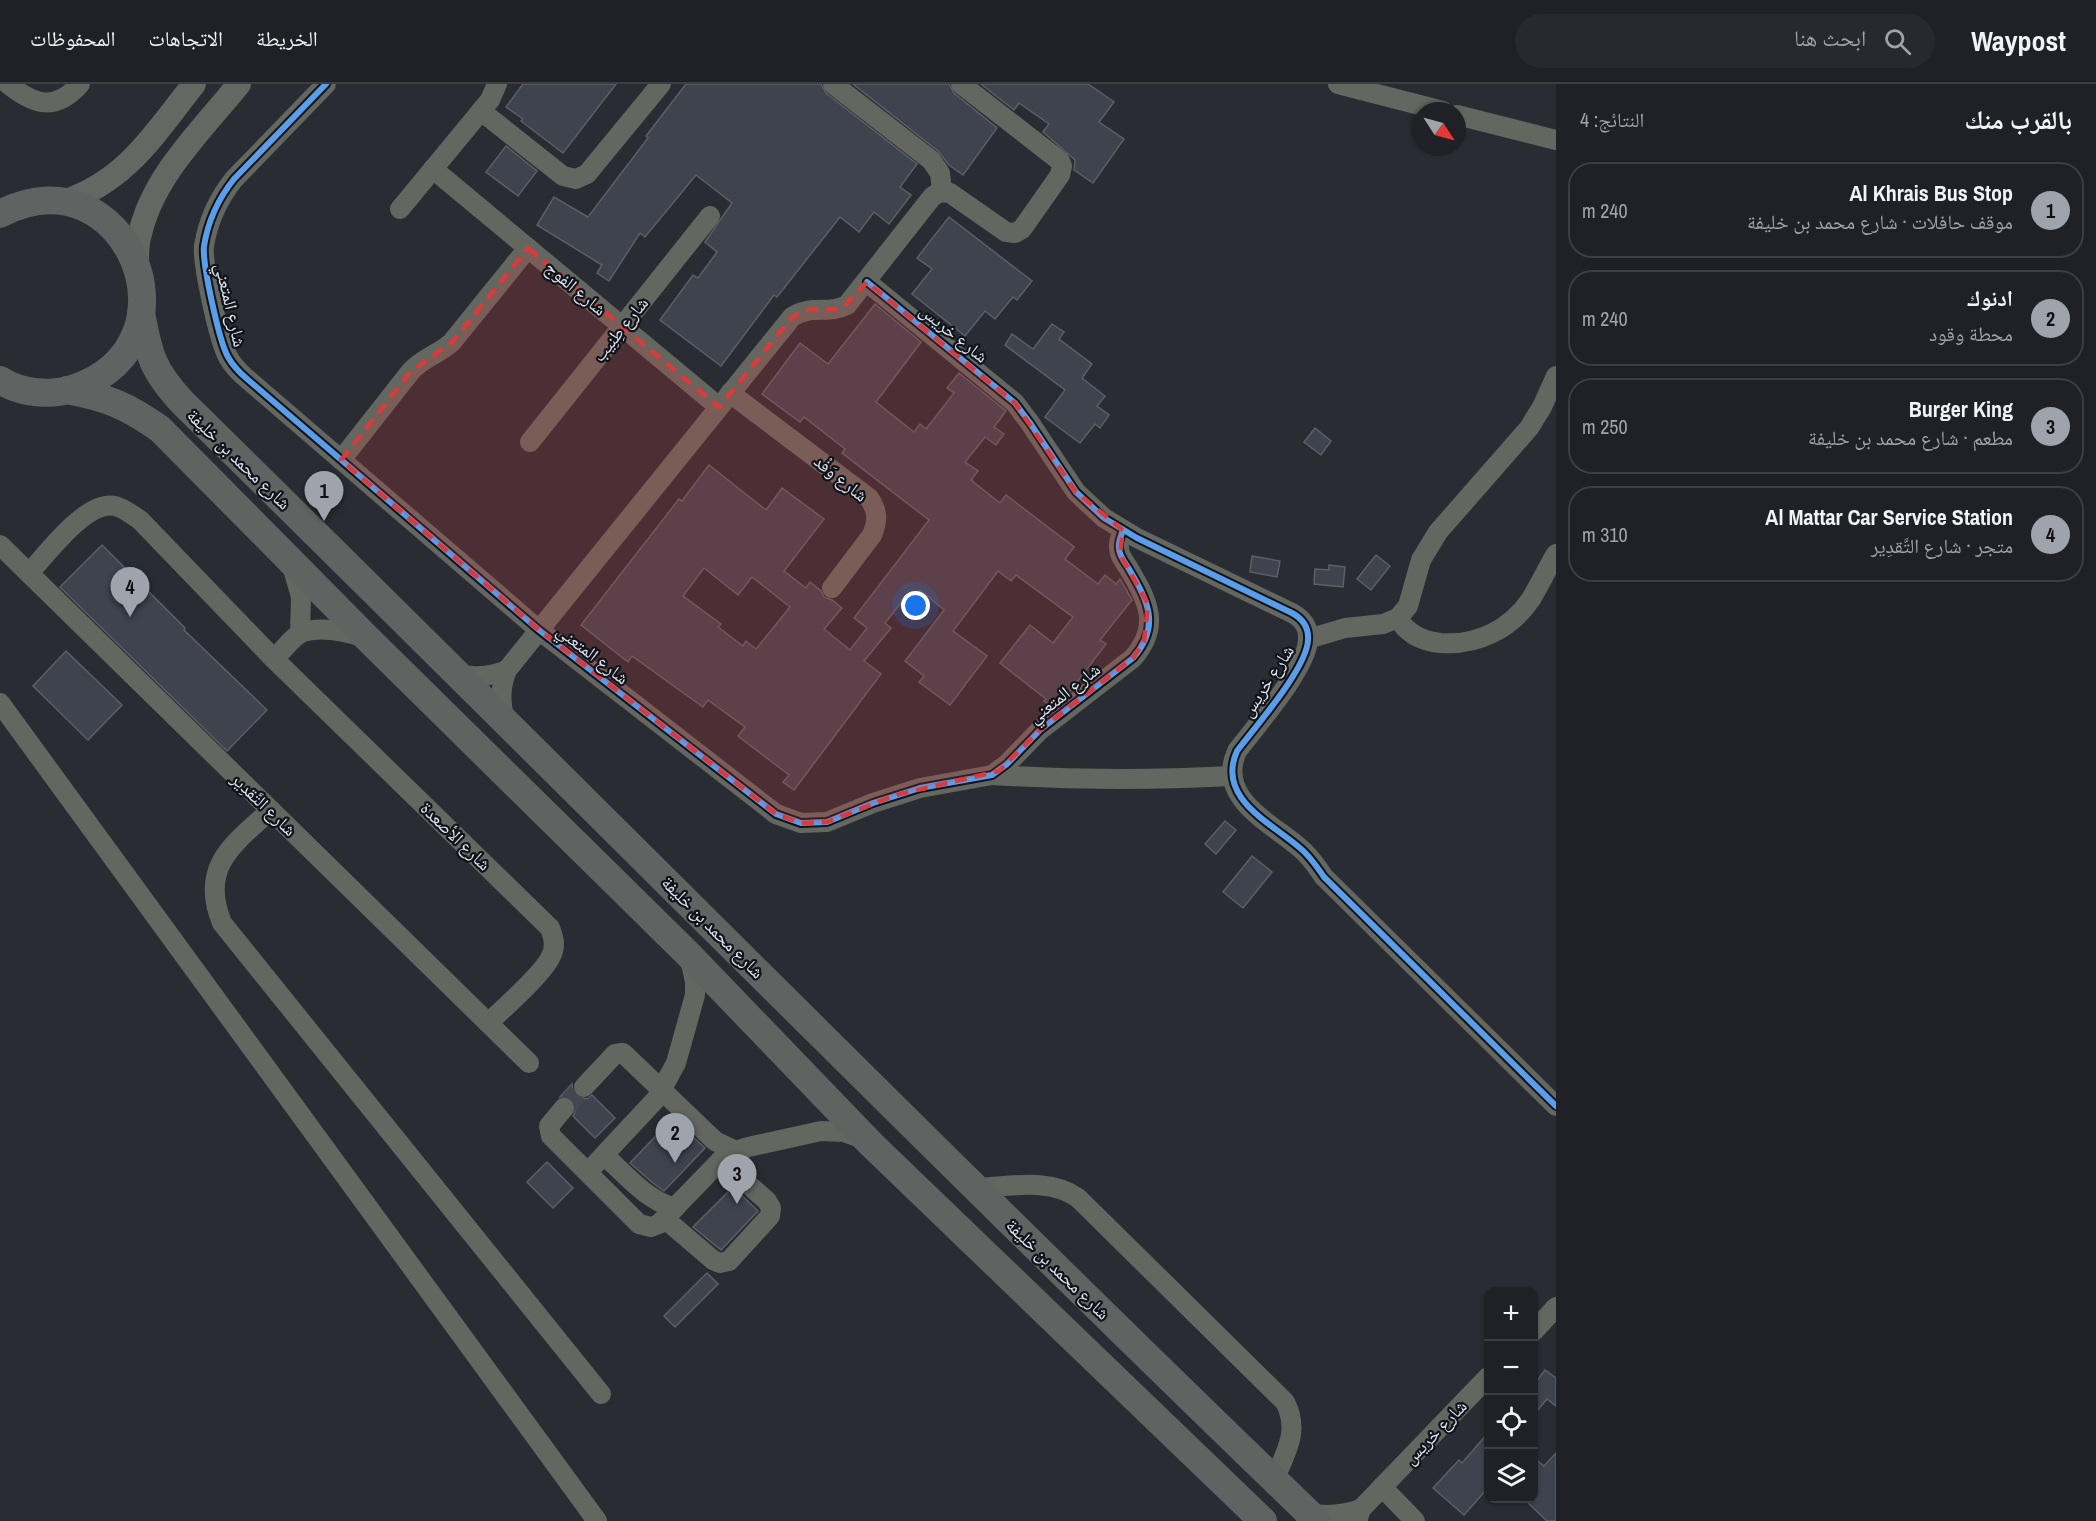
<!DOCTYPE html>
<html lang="ar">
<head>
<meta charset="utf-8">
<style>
	:root { --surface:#1f2126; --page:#27292e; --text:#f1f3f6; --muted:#a1a3a7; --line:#3c3e43; --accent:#9fa3ab }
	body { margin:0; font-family:"Archivo Narrow","Noto Naskh Arabic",sans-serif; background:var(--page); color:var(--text); direction:rtl }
	.controls { position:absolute; right:18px; bottom:18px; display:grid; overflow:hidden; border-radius:12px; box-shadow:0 2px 4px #0004 }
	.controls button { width:54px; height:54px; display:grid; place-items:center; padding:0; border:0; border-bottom:2px solid var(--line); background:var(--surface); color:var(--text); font:30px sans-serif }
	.compass { position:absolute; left:1412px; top:18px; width:54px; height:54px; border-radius:50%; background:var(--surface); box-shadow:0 2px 4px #0004; rotate:126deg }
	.you { position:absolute; left:916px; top:522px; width:21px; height:21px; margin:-15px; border:4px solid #fff; border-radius:50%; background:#1a73e8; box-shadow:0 0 0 9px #1a73e833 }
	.badge { display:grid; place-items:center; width:39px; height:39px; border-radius:50%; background:var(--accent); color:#111; font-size:20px; font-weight:700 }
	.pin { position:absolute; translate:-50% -50px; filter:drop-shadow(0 2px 3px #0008) }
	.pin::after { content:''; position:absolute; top:32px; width:21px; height:18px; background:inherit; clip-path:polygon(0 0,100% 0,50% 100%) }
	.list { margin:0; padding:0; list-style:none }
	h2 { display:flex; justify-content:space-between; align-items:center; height:78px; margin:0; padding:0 24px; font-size:26px }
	h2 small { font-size:20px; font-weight:400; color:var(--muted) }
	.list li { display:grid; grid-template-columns:39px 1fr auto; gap:18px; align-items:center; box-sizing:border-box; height:96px; margin:0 12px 12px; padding:0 12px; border:2px solid var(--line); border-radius:24px }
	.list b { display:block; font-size:22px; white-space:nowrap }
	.list p { margin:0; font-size:20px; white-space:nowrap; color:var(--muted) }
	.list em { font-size:20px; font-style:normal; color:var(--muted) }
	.icon { flex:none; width:33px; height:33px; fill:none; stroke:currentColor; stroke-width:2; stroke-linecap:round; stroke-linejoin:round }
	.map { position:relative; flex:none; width:1556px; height:1437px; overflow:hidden; direction:ltr }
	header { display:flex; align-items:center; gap:36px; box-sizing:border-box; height:84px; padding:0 30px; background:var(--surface); border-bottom:2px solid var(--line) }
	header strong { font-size:28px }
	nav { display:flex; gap:33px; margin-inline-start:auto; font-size:21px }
	.search { width:420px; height:54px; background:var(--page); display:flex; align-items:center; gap:15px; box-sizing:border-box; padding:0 21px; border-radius:33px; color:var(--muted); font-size:22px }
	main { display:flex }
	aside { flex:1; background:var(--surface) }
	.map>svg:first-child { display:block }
	.building { fill:#3e434e; stroke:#5c5f64; stroke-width:1.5; fill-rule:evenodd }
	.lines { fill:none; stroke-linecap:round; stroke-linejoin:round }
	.minor-tunnel { stroke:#44474f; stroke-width:20; stroke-dasharray:20 10; stroke-linecap:butt }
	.minor { stroke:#646660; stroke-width:20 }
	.major { stroke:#646762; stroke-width:24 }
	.highway { stroke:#606361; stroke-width:28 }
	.cycleway-casing { stroke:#101319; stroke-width:10 }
	.cycleway { stroke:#5a9eea; stroke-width:6 }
	.marked { fill:#d73b3c; fill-opacity:0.2; stroke:#d73b3c; stroke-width:4.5; stroke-dasharray:12 8; stroke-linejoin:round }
	.labels { text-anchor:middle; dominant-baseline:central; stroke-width:4.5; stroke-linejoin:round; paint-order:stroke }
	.street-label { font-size:18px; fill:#dfe3ec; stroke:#101319 }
</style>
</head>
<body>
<header>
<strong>Waypost</strong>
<div class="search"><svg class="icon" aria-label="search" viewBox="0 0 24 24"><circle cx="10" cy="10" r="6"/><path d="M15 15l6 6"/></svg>ابحث هنا</div>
<nav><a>الخريطة</a><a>الاتجاهات</a><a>المحفوظات</a></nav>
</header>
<main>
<aside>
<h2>بالقرب منك<small>النتائج: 4</small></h2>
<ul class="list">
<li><span class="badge">1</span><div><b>Al Khrais Bus Stop</b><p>موقف حافلات · شارع محمد بن خليفة</p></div><em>240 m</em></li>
<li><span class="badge">2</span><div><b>ادنوك</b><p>محطة وقود</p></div><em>240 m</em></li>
<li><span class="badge">3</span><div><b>Burger King</b><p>مطعم · شارع محمد بن خليفة</p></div><em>250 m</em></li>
<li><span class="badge">4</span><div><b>Al Mattar Car Service Station</b><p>متجر · شارع التَّقدِير</p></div><em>310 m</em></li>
</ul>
</aside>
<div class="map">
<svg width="1556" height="1437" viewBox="0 0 1556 1437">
	<rect width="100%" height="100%" fill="#292c33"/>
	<g class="building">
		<path d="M523,0H616L563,69L521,37L523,35L506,23Z"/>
		<path d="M686,0H821L826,9L917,80L900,103L911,111L889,140L874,128L859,148L840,133L777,213L774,211L721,282L660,236L693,191L698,194L717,168L705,158L732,119L696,91L645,153L640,149L609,197L597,189L602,181L537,141L554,113L588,133L648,54L646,52Z"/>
		<path d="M853,0H949L954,9L997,44L963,91L949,81L938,67Z"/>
		<path d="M981,0H1088L1114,18L1099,38L1124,55L1093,99L1074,86L1075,76L1043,48L1049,40L1019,19L1014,26Z"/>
		<path d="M506,62L537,87L518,112L486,88Z"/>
		<path d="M949,133L1032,197L1017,216L1013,213L995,235L985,227L965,252L912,210L932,185L917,174Z"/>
		<path d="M875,220L921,258L876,318L914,348L920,340L926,345L954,309L947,304L959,289L1006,327L994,343L1004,350L996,361L985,353L965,378L978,387L971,396L1000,419L1006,411L1074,463L1065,475L1098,500L1105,491L1116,500L1120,495L1132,516L1100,556L1106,560L1068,610L1051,622L1044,617L1046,615L1000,579L1030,541L1053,559L1073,533L1016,491L1011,497L998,487L953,547L987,572L950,621L919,598L924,592L905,577L944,526L920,506L907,523L901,519L885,539L891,544L864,577L881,590L794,706L783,698L789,691L738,652L745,643L708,616L703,623L632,572L628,578L581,541L679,415L682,417L709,381L766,426L782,404L824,435L784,487L806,504L810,498L821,507L824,513L832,516L842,524L824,545L850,566L867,544L854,534L929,436L842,369L845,365L804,333L800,338L762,310L800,259L828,280ZM704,484L738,511L752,493L790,523L756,565L746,557L743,562L718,543L721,540L683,512Z"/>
		<path d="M1052,240L1064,248L1059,255L1092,280L1082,294L1105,312L1097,322L1109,331L1100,344L1095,340L1080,359L1045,333L1065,306L1005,261L1012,250L1033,265Z"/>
		<path d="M1315,344L1331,357L1321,371L1304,358Z"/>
		<path d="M102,461L185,544L184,546L267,626L227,667L60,503Z"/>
		<path d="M1376,471L1390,482L1371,506L1357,495Z"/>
		<path d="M1252,472L1280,477L1277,493L1250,488Z"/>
		<path d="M1329,481L1345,483L1343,503L1314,500L1315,485L1329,486Z"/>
		<path d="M66,567L122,621L88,656L33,602Z"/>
		<path d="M1225,737L1236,746L1216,770L1205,760Z"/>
		<path d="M1252,772L1272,788L1243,824L1223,808Z"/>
		<path d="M572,1000L573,1007L576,1012L587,1015L592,1011L615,1034L595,1054L573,1032L576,1025L572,1015L567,1012L560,1013Z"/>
		<path d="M673,1034L705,1064L664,1107L653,1099L630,1079Z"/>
		<path d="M547,1078L573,1104L553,1124L527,1098Z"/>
		<path d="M733,1103L758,1127L721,1166L693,1143Z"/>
		<path d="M707,1189L718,1200L675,1243L664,1232Z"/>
		<path d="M1545,1286L1556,1294V1322L1547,1315L1533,1332V1302Z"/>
		<path d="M1488,1349V1404L1464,1431L1433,1404L1459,1376L1462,1379Z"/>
		<path d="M1556,1369V1437H1547L1523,1414H1533V1373L1544,1382Z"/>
	</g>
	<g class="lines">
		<path class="minor-tunnel" d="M564,1024L584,1003"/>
		<g class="minor">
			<path d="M8,0C34,21 55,28 80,0"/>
			<path d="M326,0L234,95C218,115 208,137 204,162C202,179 219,257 228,273C233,282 239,288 246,294L539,546L776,730L801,739L827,738L873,719L920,704L992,691L1007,680L1040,646L1133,574C1161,542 1148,517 1129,485C1125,478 1119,472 1119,464C1118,458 1121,452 1123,446"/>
			<path d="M833,0L931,76L940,89L942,107"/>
			<path d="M1338,0L1443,27"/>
			<path d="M481,27L563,92L576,95L587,90L661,0"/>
			<path d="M1457,31L1556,56"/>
			<path d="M433,85L719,323"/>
			<path d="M400,125L490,16L497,0"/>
			<path d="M867,198L1015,319L1030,339L1076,408L1104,434L1137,454L1292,529C1303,535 1309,543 1308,556C1307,584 1256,642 1237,667C1216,714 1270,738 1300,764C1310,772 1317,783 1324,793L1556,1022"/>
			<path d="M730,309L869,414C878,427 878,437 872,451L832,504"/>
			<path d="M530,358L710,132"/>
			<path d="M341,376L411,287C423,274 439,270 452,258L528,164"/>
			<path d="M0,461L529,979"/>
			<path d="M292,481L301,513L300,549"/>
			<path d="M29,489C47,470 86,416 115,422C124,424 132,431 140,436L274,575L550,844C554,854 556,863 551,872C544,889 503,925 488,939"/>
			<path d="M1398,534C1407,550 1422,557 1440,559C1477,562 1511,545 1531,515C1540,500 1547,485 1556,470"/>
			<path d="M1308,555L1345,544L1383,540L1398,534L1408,522L1421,476L1438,448L1529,344L1542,323L1556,292"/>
			<path d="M274,575C282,568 292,553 301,549C321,541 347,548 366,554"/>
			<path d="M458,590C476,594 491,593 507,586"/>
			<path d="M0,619L597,1437"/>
			<path d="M505,637C500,618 500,603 507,586L792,233C812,220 828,231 847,221L932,113L939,108L950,109L1006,148L1015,149L1022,145L1060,91L1062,82L1060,77L961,0"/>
			<path d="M992,691C1072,696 1152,696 1232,692"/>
			<path d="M271,726C233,760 199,783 222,839L601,1310"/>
			<path d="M584,1003L615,970L623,969L715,1057L736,1067"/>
			<path d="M564,1024L549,1042L551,1052L639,1140L651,1143L659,1140L721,1076L736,1067L748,1063L821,1047L844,1048L864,1055"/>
			<path d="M604,1071C626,1091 646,1116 675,1124"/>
			<path d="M588,1088L657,1014L676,979L695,911V898L690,874"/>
			<path d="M975,1104C1009,1103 1049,1093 1078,1114L1285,1318C1300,1347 1286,1368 1274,1396"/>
			<path d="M665,1135L713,1176L720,1179L729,1177L770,1132L771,1124L767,1117L721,1076"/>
			<path d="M1534,1247L1556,1223"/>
			<path d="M1382,1403L1415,1437"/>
			<path d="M1309,1429C1327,1433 1343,1431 1361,1425"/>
			<path d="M1357,1437L1361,1425L1488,1293"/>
		</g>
		<g class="major">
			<path d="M63,118C126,98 155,49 194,0"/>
			<path d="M137,178C137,169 137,159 140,150C153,92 202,46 239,0"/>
		</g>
		<g class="highway">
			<path d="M0,130C124,64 207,258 75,304C52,312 21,310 0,296"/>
			<path d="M141,229C149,272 153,287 183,319C562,691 935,1069 1317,1437"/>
			<path d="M67,306C108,314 126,321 160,345L368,555L689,871L871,1060L1263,1437"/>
		</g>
		<g class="cycleway-casing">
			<g id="cycleway">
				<path d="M326,0L234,95C218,115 208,137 204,162C202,179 219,257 228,273C233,282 239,288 246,294L539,546L776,730L801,739L827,738L873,719L920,704L992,691L1007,680L1040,646L1133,574C1161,542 1148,517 1129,485C1125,478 1119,472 1119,464C1118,458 1121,452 1123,446"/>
				<path d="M867,198L1015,319L1030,339L1076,408L1104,434L1137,454L1292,529C1303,535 1309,543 1308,556C1307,584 1256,642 1237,667C1216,714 1270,738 1300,764C1310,772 1317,783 1324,793L1556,1022"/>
			</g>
		</g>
		<use href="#cycleway" class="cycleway"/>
	</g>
	<path class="marked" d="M528,164L719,323L792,233L810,225H841L867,198L1015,319L1076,408L1123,446L1120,470L1148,520L1144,558L1133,574L1040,646L999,687L896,711L827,738L801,739L776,730L539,546L341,376L411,287L452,258Z"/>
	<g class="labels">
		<g class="street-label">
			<text transform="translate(576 204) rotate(40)">شارع الفوج</text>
			<text transform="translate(231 221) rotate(77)">شارع المتعني</text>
			<text transform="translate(620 245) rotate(-51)">شارع طِنِيب</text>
			<text transform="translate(954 249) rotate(39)">شارع خريس</text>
			<text transform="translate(239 375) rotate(44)">شارع محمد بن خليفة</text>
			<text transform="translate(841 394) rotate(39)">شارع وَفْد</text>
			<text transform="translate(593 570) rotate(38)">شارع المتعني</text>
			<text transform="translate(1267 597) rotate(-57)">شارع خريس</text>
			<text transform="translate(1064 609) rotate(-38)">شارع المتعني</text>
			<text transform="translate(264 720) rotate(44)">شارع التَّقدِير</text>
			<text transform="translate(456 752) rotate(44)">شارع الأصعدة</text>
			<text transform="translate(713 843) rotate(45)">شارع محمد بن خليفة</text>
			<text transform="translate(1058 1185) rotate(44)">شارع محمد بن خليفة</text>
			<text transform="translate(1435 1348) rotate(-46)">شارع خريس</text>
		</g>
	</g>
</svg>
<div class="controls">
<button>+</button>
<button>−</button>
<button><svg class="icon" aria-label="locate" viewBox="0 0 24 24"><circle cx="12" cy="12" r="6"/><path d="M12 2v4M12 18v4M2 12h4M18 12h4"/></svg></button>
<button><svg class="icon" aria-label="layers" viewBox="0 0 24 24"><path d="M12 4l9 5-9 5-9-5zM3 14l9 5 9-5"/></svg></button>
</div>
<svg class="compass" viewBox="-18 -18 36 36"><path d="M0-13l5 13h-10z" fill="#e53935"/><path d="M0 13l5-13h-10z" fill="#a1a3a7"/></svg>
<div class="you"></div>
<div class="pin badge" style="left:324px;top:437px">1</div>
<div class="pin badge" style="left:675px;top:1079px">2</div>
<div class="pin badge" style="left:737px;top:1120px">3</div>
<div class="pin badge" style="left:130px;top:533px">4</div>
</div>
</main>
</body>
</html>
